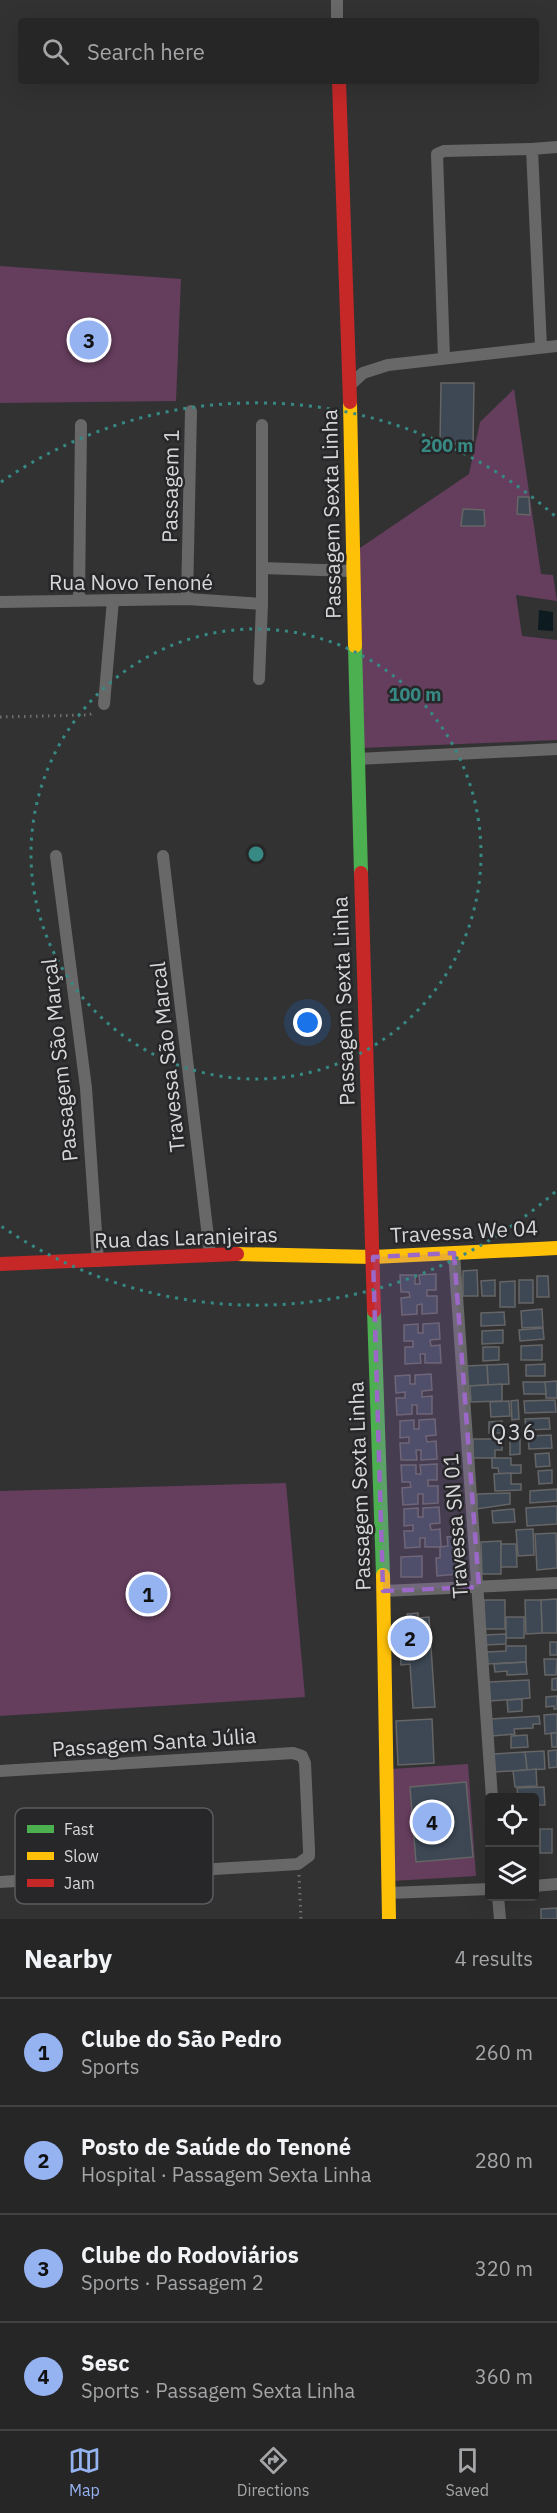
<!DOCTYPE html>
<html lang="en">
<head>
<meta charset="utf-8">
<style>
	:root { --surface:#262626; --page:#2e2e2e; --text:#f1f3f6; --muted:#a4a5a7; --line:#424343; --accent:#95b2f1 }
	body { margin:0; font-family:"IBM Plex Sans",sans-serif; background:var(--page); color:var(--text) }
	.controls { position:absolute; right:18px; bottom:18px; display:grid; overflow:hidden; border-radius:6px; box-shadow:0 6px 24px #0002 }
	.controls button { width:54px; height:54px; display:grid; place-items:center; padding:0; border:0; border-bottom:2px solid var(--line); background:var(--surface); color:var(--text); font:30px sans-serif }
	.you { position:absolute; left:308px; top:1023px; width:21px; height:21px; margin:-15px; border:4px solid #fff; border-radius:50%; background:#1a73e8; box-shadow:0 0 0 9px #1a73e833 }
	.badge { display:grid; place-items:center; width:39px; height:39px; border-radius:50%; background:var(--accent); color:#111; font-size:20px; font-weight:700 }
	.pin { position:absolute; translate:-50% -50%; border:3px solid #fff; box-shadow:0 2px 6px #0006 }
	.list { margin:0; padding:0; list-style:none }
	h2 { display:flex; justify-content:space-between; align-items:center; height:78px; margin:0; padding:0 24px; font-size:26px }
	h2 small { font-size:20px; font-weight:400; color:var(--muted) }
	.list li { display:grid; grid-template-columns:39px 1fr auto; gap:18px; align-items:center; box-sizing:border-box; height:108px; padding:0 24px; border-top:2px solid var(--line) }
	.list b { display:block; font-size:22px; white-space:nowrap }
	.list p { margin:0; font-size:20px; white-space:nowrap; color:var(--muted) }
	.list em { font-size:20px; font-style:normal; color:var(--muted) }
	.icon { flex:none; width:33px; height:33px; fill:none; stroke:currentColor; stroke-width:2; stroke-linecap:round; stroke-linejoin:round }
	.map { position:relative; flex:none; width:557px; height:1919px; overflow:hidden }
	.search { position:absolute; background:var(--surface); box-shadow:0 6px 24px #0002; left:18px; right:18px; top:18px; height:66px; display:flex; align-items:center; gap:15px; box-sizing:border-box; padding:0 21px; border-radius:6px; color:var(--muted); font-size:22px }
	.sheet { height:510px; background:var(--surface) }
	nav { display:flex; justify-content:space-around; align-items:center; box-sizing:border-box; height:84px; border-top:2px solid var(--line); background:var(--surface); font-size:16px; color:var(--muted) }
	nav a { display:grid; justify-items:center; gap:3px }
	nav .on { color:var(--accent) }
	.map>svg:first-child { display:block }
	.green { fill:#653e5d }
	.water { fill:#0d1a20 }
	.building { fill:#3d4854; stroke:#656566; stroke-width:1.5 }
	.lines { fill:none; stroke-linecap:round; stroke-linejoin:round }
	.path { stroke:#707070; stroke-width:3; stroke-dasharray:1.5 4.5; stroke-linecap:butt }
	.street { stroke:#686869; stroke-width:12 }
	.fast { stroke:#4caf50; stroke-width:14 }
	.slow { stroke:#ffc107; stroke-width:14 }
	.jam { stroke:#c62828; stroke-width:14 }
	.marked { fill:#9b68c8; fill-opacity:0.2; stroke:#9b68c8; stroke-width:4.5; stroke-dasharray:12 8; stroke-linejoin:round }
	.ring { fill:none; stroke:#378983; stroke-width:3; stroke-dasharray:3 6 }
	.labels { text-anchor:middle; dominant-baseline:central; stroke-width:5; stroke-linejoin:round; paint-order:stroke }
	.street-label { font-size:21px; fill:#d7d7d9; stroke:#27272a }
	.neighbourhood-label { font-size:22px; letter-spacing:1.5px; fill:#d8d9dc; stroke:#27272a }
	.key { fill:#27272a; stroke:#5c5c5f; stroke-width:1.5 }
	.key-label { font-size:16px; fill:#d7d7d9 }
	.centre { fill:#378983; stroke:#27272a; stroke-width:3 }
	.ring-label { font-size:18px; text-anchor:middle; font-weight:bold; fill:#378983; stroke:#27272a; stroke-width:5; stroke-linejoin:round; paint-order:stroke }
</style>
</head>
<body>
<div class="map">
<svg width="557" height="1919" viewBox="0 0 557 1919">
	<rect width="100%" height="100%" fill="#323233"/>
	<g class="green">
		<path d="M0,266L181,279L176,401L0,403Z"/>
		<path d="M514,389L541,574L553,575L557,601L516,595L522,636L557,640V740L361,748L357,550L469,474L480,422Z"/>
		<path d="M286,1483L305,1697L0,1716V1491Z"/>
		<path d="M468,1764L476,1876L392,1881V1769Z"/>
	</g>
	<path class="water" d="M539,610L553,612V631L538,630Z"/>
	<g class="building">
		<path d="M441,383H474L473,445L440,443Z"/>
		<path d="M518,497H529L530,515L517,514Z"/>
		<path d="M463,509L484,510L485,526H461Z"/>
		<path d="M477,1270L478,1296H463V1271Z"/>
		<path d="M436,1274V1290H427V1296H437V1313L422,1314V1304L417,1305V1314L402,1315L401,1298L410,1297L409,1292H401L400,1275H415V1284H420L419,1275Z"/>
		<path d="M537,1276H548L549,1297H537Z"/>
		<path d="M495,1280V1296H482L481,1281Z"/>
		<rect x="519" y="1280" width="14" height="23"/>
		<path d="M515,1281V1307H500V1282Z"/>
		<path d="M542,1309L543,1327L522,1328L521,1311Z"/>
		<path d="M504,1312L505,1325L481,1326V1313Z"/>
		<path d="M439,1323L440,1339L430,1340L431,1346L440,1345L441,1363H425V1354H420L421,1363L405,1364V1347H413V1341H404V1325L418,1324V1333H423V1324Z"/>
		<path d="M543,1328L544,1339L520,1341L519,1330Z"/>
		<path d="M503,1330V1343L482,1344V1331Z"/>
		<path d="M542,1345V1360H521V1346Z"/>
		<path d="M483,1347H499V1360L483,1361Z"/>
		<path d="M508,1364L509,1384L488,1385L487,1365Z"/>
		<path d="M545,1364V1376H526V1365Z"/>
		<path d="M487,1365L488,1385L467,1386L466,1366Z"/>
		<path d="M431,1374L432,1390L422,1391V1397L432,1396V1414H417V1405H412V1414L397,1415L396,1398H405V1392L396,1393L395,1376L410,1375V1384H415V1375Z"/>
		<path d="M557,1381V1398H546L545,1382Z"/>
		<path d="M523,1382H545L546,1394H524Z"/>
		<path d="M502,1384V1401L471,1402L470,1386Z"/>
		<path d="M518,1400L519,1419L512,1420L511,1401Z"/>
		<path d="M555,1400L556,1412L525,1413L524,1401Z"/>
		<path d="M509,1401L510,1416L491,1417L490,1402Z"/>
		<path d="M549,1418L550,1429L526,1430L525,1419Z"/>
		<path d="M435,1419L436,1435L426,1436L427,1442L436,1441L437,1459L421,1460V1450H416L417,1460H401L400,1443H409V1437L400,1438V1421L414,1420V1429H419V1420Z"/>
		<path d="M502,1421V1433H489V1422Z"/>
		<path d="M551,1435L552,1448L529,1449L528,1436Z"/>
		<path d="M510,1437H520V1454L510,1455Z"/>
		<path d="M473,1439H502V1450H495V1458H473Z"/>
		<path d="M549,1453L550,1466L536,1467L535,1454Z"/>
		<path d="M492,1458H511V1465H521V1473L499,1474L498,1468H492Z"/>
		<path d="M437,1464V1480H428V1486H438V1503L423,1504V1494H418V1504L403,1505L402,1488L411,1487L410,1482H402L401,1465H416V1474H421L420,1465Z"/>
		<path d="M552,1470V1483L539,1484L538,1471Z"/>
		<path d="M511,1473V1484H521V1490L495,1491L494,1474Z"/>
		<path d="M557,1489V1501L530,1503V1491Z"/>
		<path d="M510,1493V1504L477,1509V1494Z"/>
		<path d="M557,1506V1524L527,1526L526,1508Z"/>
		<path d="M439,1507L440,1523L430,1524L431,1530L440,1529L441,1547H425V1538H420V1547L405,1548L404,1531H413V1525L404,1526V1509L418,1508V1517H423V1508Z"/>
		<path d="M514,1509L515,1522L493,1523L492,1511Z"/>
		<path d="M533,1529L534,1555L518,1556L516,1530Z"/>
		<path d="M556,1533L557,1568L537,1570L535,1534Z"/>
		<path d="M455,1536L458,1574L437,1576L436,1558H440V1547L448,1546L447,1537Z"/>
		<path d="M501,1541V1574H482L481,1542Z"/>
		<path d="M501,1544H516L517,1567H501Z"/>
		<path d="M422,1556V1577H401V1557Z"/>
		<path d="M557,1599V1633H542L541,1600Z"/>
		<path d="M484,1600H505V1629H485Z"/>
		<path d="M525,1600H541L542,1633L526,1634Z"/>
		<path d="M418,1613V1618L429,1617L435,1707L413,1708L410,1664L401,1665L400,1649L409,1648L407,1614Z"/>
		<rect x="506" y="1617" width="18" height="21"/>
		<path d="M506,1634V1644L484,1645L483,1635Z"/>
		<rect x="550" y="1642" width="7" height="13"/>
		<path d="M506,1646H526V1662L488,1664L487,1652L506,1651Z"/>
		<path d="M544,1659H557L556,1675H545Z"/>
		<path d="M526,1662L527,1674L507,1675V1671L495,1672L494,1664Z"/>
		<path d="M557,1678V1690H552V1679Z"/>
		<path d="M529,1680L530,1698L490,1701L489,1682Z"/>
		<path d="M557,1696V1709H554V1706L546,1707V1697Z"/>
		<path d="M522,1699V1711L508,1712L507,1700Z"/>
		<path d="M557,1714V1733L545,1734L544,1715Z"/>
		<path d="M539,1716L540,1724H533V1728L514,1729L515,1734L492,1736L491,1719Z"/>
		<path d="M432,1719L434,1763L398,1765L396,1721Z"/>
		<path d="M551,1733H557V1747H552Z"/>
		<path d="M527,1735L528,1747L511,1748V1736Z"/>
		<path d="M557,1750V1767L549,1768L548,1751Z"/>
		<path d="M544,1751L545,1769L527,1770L525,1752Z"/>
		<path d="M525,1752L527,1770L494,1772L493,1754Z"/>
		<path d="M536,1769L537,1786L515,1787L513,1771Z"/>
		<path d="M466,1782L473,1857L416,1862L410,1787Z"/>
		<path d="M544,1787L545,1805H534V1798H518L517,1788Z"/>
		<rect x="540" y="1829" width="12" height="24"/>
		<path d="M534,1833H536L537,1870H534Z"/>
		<path d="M557,1908V1919H541V1909Z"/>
	</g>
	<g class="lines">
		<g class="path">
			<path d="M0,717L88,715L94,713"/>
			<path d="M299,1875L301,1919"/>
		</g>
		<g class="street">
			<path d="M337,0V21"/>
			<path d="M541,347L532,149L557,147"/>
			<path d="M444,358L437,154L444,151L532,149"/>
			<path d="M350,385L363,373L388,365L557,346"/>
			<path d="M262,568L352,571"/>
			<path d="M187,599L191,411"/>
			<path d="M79,600L81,425"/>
			<path d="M0,602L187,599L262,604"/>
			<path d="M259,679L262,604V425"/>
			<path d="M104,704L113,600"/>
			<path d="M357,759L557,749"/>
			<path d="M56,856L86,1088L98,1261"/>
			<path d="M163,856L210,1254"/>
			<path d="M454,1253L492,1798"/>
			<path d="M383,1591L557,1583"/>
			<path d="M0,1771L293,1753L302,1756L305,1763L309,1850V1856L298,1864L0,1882"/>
			<path d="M534,1886L557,1884"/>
			<path d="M389,1893L490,1889"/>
			<path d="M498,1896L500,1919"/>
		</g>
		<g class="fast">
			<path d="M355,646L361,873"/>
			<path d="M374,1311L383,1575"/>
		</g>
		<g class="slow">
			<path d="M350,402L355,646"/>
			<path d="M237,1254L373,1257L557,1248"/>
			<path d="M383,1575L389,1919"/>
		</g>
		<g class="jam">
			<path d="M339,81L350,402"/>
			<path d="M361,873L374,1311"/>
			<path d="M0,1264L237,1254"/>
		</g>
	</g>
	<path class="marked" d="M454,1253L479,1587L383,1591L373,1257Z"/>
	<g class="ring">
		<circle cx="256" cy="854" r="225"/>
		<path d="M555 1192A451 451 0 0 1 1 1226M1 482A451 451 0 0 1 555 516"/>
	</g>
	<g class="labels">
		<g class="street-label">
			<text transform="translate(170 486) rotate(-89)">Passagem 1</text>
			<text transform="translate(331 514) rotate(-91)">Passagem Sexta Linha</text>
			<text x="131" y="582">Rua Novo Tenoné</text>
			<text transform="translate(343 1001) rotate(-92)">Passagem Sexta Linha</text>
			<text transform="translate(167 1057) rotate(-96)">Travessa São Marcal</text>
			<text transform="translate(59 1060) rotate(-96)">Passagem São Marçal</text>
			<text transform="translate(464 1231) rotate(-3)">Travessa We 04</text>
			<text transform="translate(186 1237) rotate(-2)">Rua das Laranjeiras</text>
			<text transform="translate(359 1486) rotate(-92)">Passagem Sexta Linha</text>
			<text transform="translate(455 1526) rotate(-94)">Travessa SN 01</text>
			<text transform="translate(154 1742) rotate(-4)">Passagem Santa Júlia</text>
		</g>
		<g class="neighbourhood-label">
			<text x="514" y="1431">Q36</text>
		</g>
	</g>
	<rect x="15" y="1808" width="198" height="96" rx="9" class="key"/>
	<rect x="27" y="1825" width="27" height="8" fill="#4caf50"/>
	<rect x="27" y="1852" width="27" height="8" fill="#ffc107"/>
	<rect x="27" y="1879" width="27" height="8" fill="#c62828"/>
	<g class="key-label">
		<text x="64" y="1835">Fast</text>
		<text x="64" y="1862">Slow</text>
		<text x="64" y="1889">Jam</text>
	</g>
	<circle cx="256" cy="854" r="9" class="centre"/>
	<g class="ring-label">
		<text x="447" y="452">200 m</text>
		<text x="415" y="701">100 m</text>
	</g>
</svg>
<div class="controls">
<button><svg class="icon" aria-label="locate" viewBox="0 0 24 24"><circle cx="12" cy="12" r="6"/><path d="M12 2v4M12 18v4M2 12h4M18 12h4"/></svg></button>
<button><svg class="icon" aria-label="layers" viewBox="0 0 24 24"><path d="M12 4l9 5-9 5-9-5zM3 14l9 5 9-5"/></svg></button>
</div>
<div class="you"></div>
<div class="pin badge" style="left:148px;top:1594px">1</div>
<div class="pin badge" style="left:410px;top:1638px">2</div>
<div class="pin badge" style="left:89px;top:340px">3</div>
<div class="pin badge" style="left:432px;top:1822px">4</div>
<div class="search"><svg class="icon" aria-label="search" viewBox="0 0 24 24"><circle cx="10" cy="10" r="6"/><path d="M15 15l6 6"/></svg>Search here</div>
</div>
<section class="sheet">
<h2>Nearby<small>4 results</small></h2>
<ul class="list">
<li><span class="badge">1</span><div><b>Clube do São Pedro</b><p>Sports</p></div><em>260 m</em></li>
<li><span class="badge">2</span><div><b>Posto de Saúde do Tenoné</b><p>Hospital · Passagem Sexta Linha</p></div><em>280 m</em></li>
<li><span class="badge">3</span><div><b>Clube do Rodoviários</b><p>Sports · Passagem 2</p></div><em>320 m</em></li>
<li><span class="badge">4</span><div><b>Sesc</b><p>Sports · Passagem Sexta Linha</p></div><em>360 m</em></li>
</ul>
</section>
<nav>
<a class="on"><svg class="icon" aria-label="map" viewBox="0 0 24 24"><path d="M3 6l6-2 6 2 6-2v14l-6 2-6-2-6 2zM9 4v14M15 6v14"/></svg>Map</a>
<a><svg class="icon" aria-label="directions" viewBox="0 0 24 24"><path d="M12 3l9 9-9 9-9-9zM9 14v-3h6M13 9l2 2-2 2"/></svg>Directions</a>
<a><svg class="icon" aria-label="saved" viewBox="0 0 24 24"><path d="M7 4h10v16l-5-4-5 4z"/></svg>Saved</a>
</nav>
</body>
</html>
